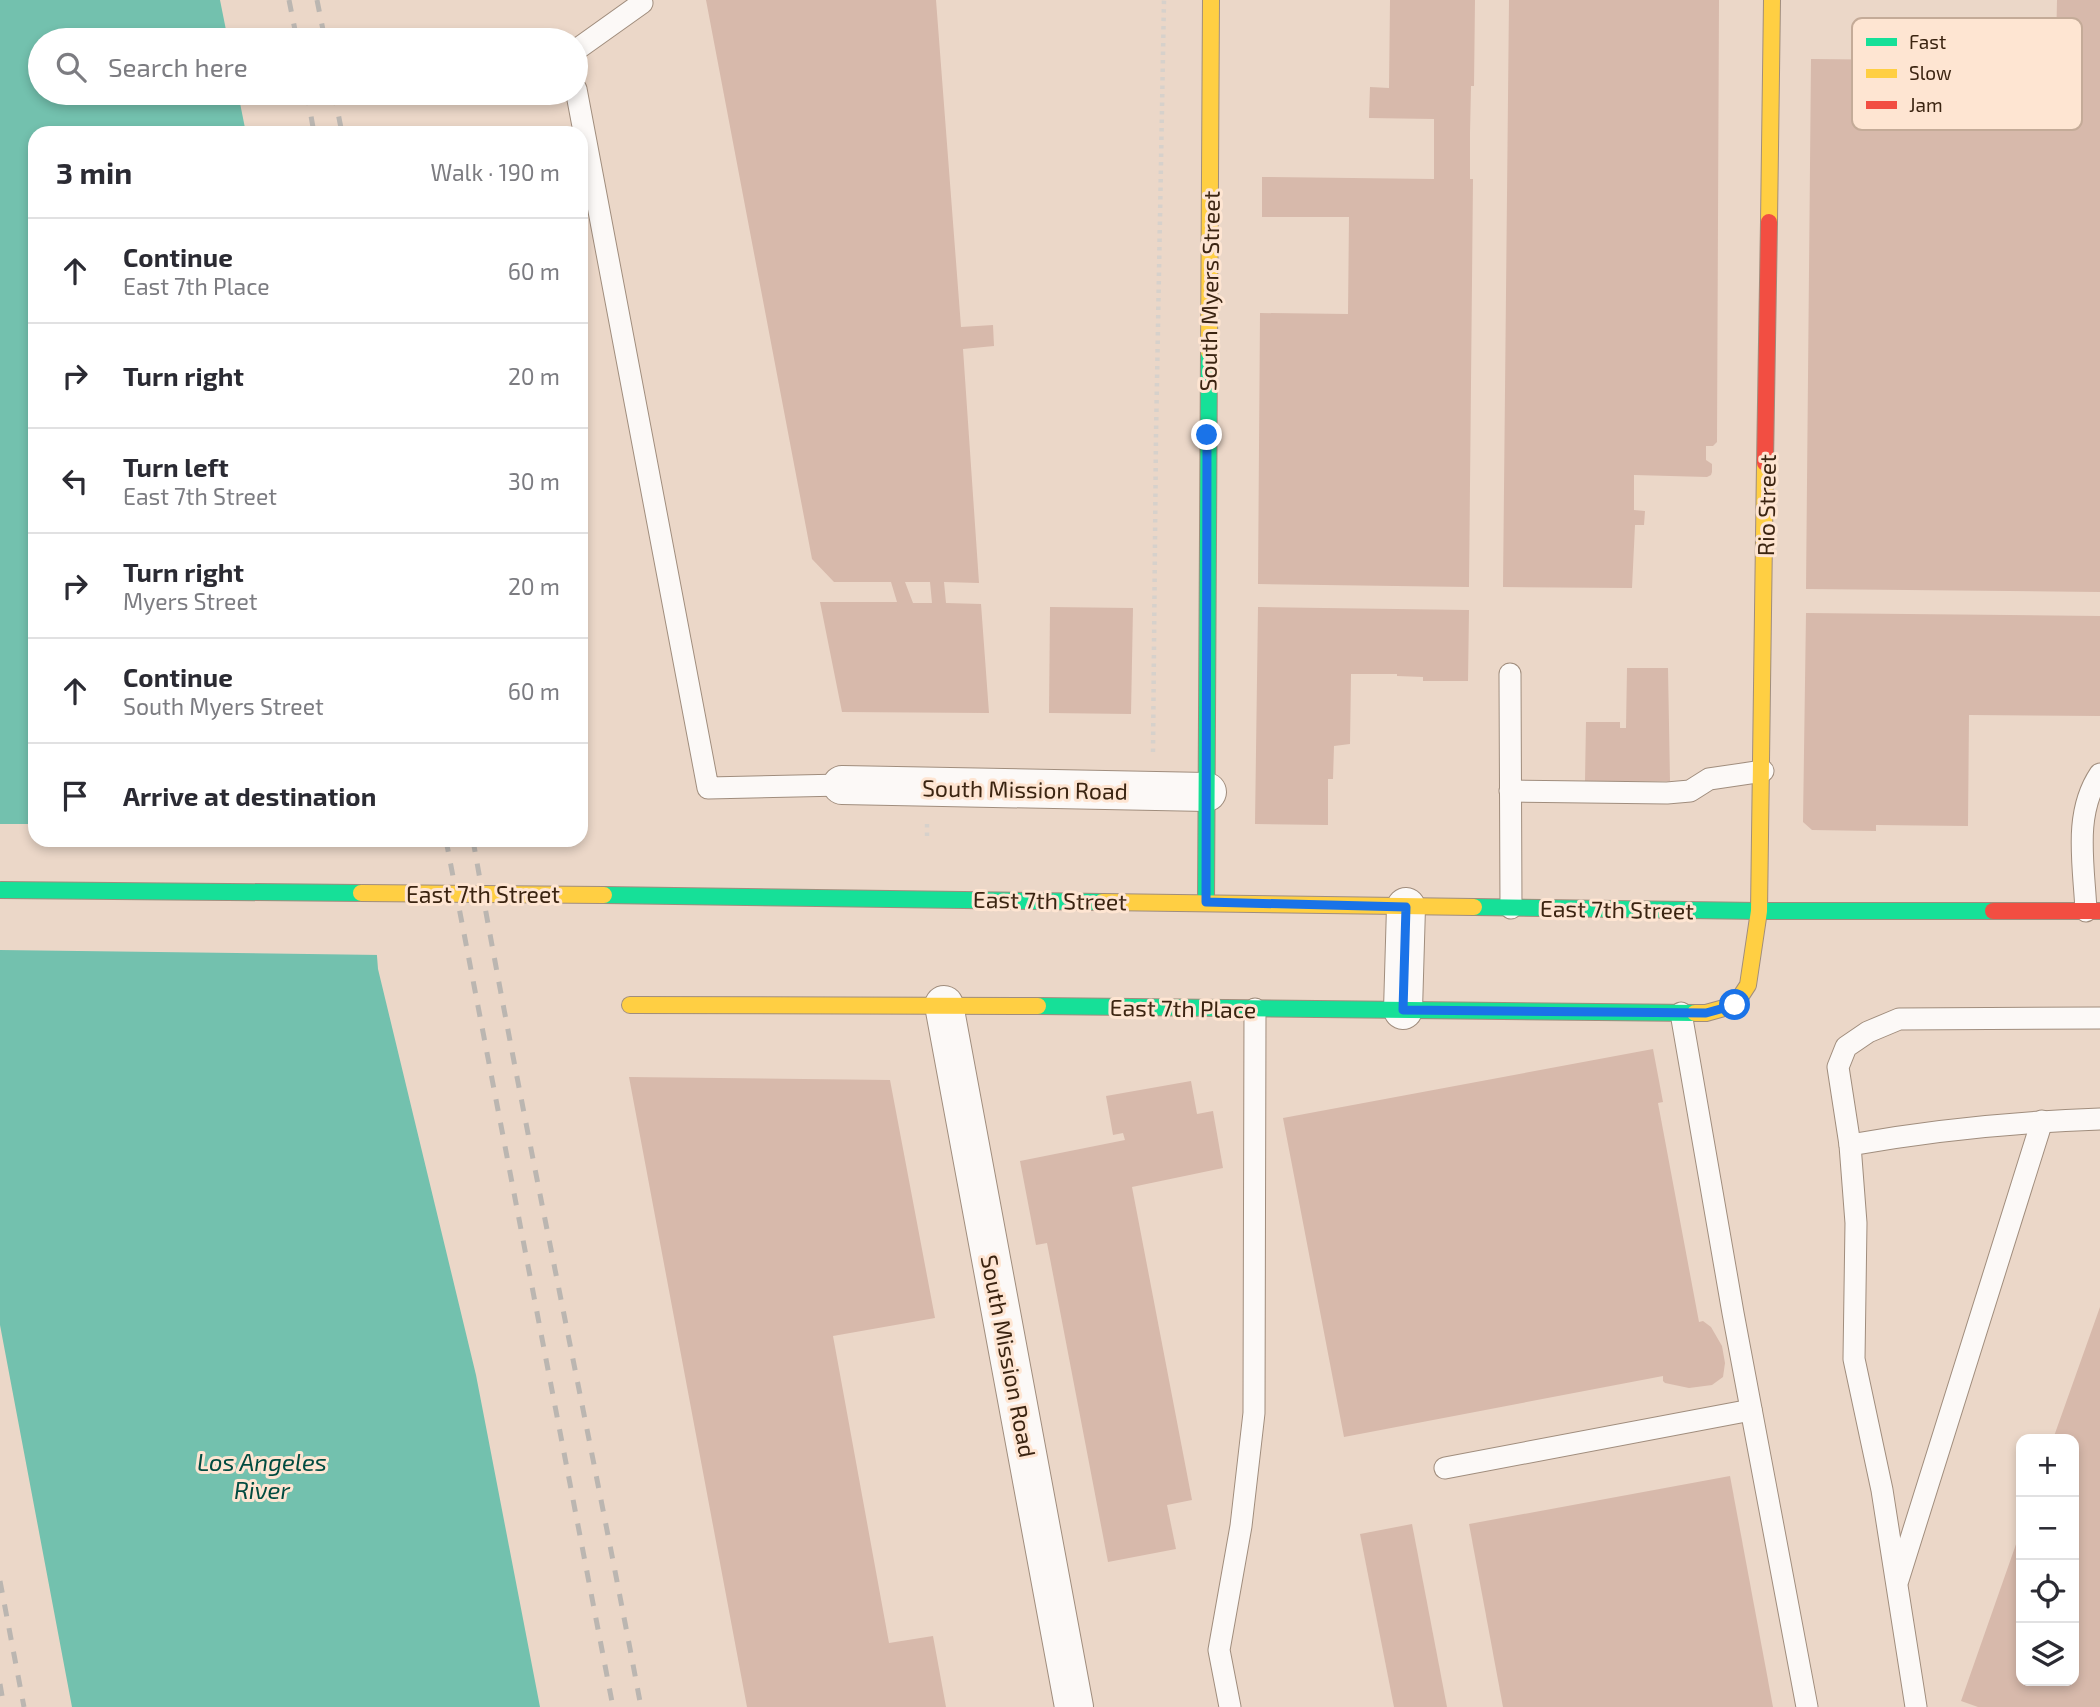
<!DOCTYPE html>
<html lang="en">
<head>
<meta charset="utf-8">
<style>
	:root { --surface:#fff; --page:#f7f7f7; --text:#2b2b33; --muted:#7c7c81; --line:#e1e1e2 }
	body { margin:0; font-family:"Exo 2",sans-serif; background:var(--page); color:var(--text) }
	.controls { position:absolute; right:21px; bottom:21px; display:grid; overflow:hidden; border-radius:14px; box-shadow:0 4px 10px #0003 }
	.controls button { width:63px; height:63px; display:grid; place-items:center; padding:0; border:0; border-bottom:2px solid var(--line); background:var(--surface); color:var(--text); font:35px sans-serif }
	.stop { position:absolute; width:21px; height:21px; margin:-16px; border:5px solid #1a73e8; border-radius:50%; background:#fff }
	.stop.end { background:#1a73e8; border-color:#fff; box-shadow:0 2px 7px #0008 }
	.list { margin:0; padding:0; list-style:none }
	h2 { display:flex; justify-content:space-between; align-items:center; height:91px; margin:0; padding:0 28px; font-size:30px }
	h2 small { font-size:23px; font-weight:400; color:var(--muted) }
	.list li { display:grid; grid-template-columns:46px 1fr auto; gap:21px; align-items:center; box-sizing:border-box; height:105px; padding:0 28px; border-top:2px solid var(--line) }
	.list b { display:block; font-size:26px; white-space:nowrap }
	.list p { margin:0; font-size:23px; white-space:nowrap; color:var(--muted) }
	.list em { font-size:23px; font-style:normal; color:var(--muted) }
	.icon { flex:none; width:38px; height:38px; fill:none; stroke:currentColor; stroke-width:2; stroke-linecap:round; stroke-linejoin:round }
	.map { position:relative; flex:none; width:2100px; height:1707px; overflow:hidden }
	.search { position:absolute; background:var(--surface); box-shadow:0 4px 10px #0003; left:28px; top:28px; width:560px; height:77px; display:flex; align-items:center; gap:18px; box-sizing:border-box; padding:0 24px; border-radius:38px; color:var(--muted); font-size:26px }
	.panel { position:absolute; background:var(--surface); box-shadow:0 4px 10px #0003; left:28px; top:126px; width:560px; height:721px; border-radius:21px }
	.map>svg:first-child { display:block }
	.water { fill:#73c1ae }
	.pier { fill:#ebd7c8 }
	.building { fill:#d7b9ab; fill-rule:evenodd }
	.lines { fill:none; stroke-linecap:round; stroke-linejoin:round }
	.lane-casing { stroke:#a08d7d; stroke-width:23 }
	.street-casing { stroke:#a08d7d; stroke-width:40 }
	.fast-casing { stroke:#a08d7d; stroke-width:18 }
	.slow-casing { stroke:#a08d7d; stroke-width:18 }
	.jam-casing { stroke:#a08d7d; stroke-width:18 }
	.path { stroke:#d7d1cb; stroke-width:4.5; stroke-dasharray:3.5 5; stroke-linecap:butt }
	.lane { stroke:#fcf9f7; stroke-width:21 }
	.street { stroke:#fcf9f7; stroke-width:38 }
	.fast { stroke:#16e098; stroke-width:16 }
	.slow { stroke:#ffcf43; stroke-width:16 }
	.jam { stroke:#f24e42; stroke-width:16 }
	.rail { stroke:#bbb6b1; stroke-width:5; stroke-dasharray:12 12; stroke-linecap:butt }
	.fast-bridge-casing { stroke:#a08d7d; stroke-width:18; stroke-linecap:butt }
	.slow-bridge-casing { stroke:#a08d7d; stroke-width:18; stroke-linecap:butt }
	.fast-bridge { stroke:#16e098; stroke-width:16 }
	.slow-bridge { stroke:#ffcf43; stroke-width:16 }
	.route { stroke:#1a73e8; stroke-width:9 }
	.labels { text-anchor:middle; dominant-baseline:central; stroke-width:6; stroke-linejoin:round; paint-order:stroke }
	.street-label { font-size:23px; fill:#3b2411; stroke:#fee5d2 }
	.water-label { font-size:24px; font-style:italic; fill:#014b40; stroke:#fee5d2 }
	.key { fill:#fee5d2; stroke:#c4ab98; stroke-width:2 }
	.key-label { font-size:19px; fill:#3b2411 }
</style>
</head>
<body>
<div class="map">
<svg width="2100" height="1707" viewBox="0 0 2100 1707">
	<rect width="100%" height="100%" fill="#ebd7c8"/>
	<path class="water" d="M0,0H220L228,40H40V93H238L246,133H35V840H368L378,969L476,1375L540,1707H72L0,1325Z"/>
	<path class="pier" d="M0,824H35V840H371L381,955L0,950Z"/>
	<g class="building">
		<path d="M706,0H936L961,327L993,325L994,346L963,349L979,583L944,582L946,603L981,604L989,713L842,712L820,602H897L891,582H834L812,559ZM905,582H930L932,603H913Z"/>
		<path d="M1390,0H1475L1474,86H1471L1470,133V179H1473L1469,587L1258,584L1260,313L1348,314L1349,217H1262V177L1434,179V119L1369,118L1370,87L1389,88Z"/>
		<path d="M1509,0H1719L1717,442L1713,446H1706V460L1712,464V472L1711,475L1707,477L1634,475V510L1645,511L1644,525H1635L1632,588L1503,587Z"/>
		<path d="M2057,0H2100V592L1806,589L1811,59L2023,61L2024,48H2056Z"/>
		<path d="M1050,607L1133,608L1131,714L1049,713Z"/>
		<path d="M1258,607L1469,610L1468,681H1423V677L1397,676V674H1351L1350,744L1334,746L1333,779H1328V825L1255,824Z"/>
		<path d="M1806,613L2100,616V716L1969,715L1968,826L1876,825V831L1812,830L1803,822Z"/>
		<path d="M1627,668H1668L1670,781H1585L1586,722H1620V728H1626Z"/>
		<path d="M1653,1049L1663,1102L1658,1103L1699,1322L1703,1321L1711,1327L1722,1346L1725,1363L1723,1377L1712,1385L1689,1388L1665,1383L1663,1381V1376L1344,1437L1283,1118Z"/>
		<path d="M629,1077L890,1080L935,1318L833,1336L889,1643L933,1636L946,1707H747Z"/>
		<path d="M1191,1081L1197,1114L1213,1111L1223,1168L1132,1187L1192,1500L1167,1505L1176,1549L1108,1562L1047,1243L1036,1245L1020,1161L1125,1140L1123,1133L1113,1135L1106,1096Z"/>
		<path d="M2100,1307V1707H1978L1961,1701L2021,1530V1681H2074V1439H2053Z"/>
		<path d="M1730,1476L1773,1707H1503L1469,1524Z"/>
		<path d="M1412,1524L1447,1707H1394L1360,1534Z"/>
	</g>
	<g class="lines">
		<g class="lane-casing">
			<g id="lane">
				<path d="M576,50L642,3L641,0"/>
				<path d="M576,89L708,788L842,785"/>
				<path d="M1510,674L1511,908"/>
				<path d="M1510,791L1667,793L1690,791L1709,779L1763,771"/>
				<path d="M2086,911C2084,865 2073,814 2100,774"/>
				<path d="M1681,1013L1733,1313L1807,1707"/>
				<path d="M1850,1145L1838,1067L1846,1047L1868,1032L1899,1019L2100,1018"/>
				<path d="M1445,1468L1751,1410"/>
				<path d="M1898,1580L2042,1121"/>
				<path d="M1230,1707L1219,1650L1241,1526L1254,1413L1255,1009"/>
				<path d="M1916,1707L1882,1490L1854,1359L1856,1223L1850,1145C1933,1130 2016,1122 2100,1119"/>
			</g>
		</g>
		<g class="street-casing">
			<g id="street">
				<path d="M842,785L1207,792"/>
				<path d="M944,1005L1074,1707"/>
				<path d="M1403,1010L1406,907"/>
			</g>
		</g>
		<g class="fast-casing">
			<g id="fast">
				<path d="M604,895L1102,902"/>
				<path d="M1206,902L1209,352"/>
				<path d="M1474,907L1759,911H1993"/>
				<path d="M1038,1006L1695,1013"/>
			</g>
		</g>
		<g class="slow-casing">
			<g id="slow">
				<path d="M1769,222L1772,0"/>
				<path d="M1209,352L1211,0"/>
				<path d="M1102,902L1474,907"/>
				<path d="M630,1005L1038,1006"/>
				<path d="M1695,1013H1706L1735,1005L1748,985L1759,911L1765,463"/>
			</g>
		</g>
		<g class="jam-casing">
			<g id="jam">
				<path d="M1765,463L1769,222"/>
				<path d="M1993,911H2100"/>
			</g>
		</g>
		<g class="path">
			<path d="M1153,752L1156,435L1164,0"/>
			<path d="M927,824V839"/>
		</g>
		<use href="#lane" class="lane"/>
		<use href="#street" class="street"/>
		<use href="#fast" class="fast"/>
		<use href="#slow" class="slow"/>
		<use href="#jam" class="jam"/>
		<g class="rail">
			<path d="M289,0L297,40"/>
			<path d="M317,0L325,40"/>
			<path d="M307,93L314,133"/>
			<path d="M334,93L342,133"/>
			<path d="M446,840L613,1707"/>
			<path d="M473,840C524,1130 587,1418 641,1707"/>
			<path d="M0,1581L24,1707"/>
			<path d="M0,1684L4,1707"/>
		</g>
		<g class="fast-bridge-casing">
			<path id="fast-bridge" d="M0,890L361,893"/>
		</g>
		<g class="slow-bridge-casing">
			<path id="slow-bridge" d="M361,893L604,895"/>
		</g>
		<use href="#fast-bridge" class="fast-bridge"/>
		<use href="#slow-bridge" class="slow-bridge"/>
	</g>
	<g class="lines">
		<path class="route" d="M1207,435L1206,902L1406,907L1403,1010L1706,1013L1735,1005"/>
	</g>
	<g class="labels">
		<g class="street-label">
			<text transform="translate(1209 291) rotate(-89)">South Myers Street</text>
			<text transform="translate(1766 505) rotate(-89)">Rio Street</text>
			<text transform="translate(1025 789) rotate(1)">South Mission Road</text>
			<text x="483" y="894">East 7th Street</text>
			<text transform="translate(1050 900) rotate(1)">East 7th Street</text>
			<text transform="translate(1617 909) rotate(1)">East 7th Street</text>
			<text transform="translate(1183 1008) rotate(1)">East 7th Place</text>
			<text transform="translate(1009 1356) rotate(79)">South Mission Road</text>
		</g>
		<g class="water-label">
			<text x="262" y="1461">Los Angeles<tspan x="262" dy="28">River</tspan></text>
		</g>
	</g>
	<rect x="1852" y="18" width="230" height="112" rx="10" class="key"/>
	<rect x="1866" y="38" width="31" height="8" fill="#16e098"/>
	<rect x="1866" y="69" width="31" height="9" fill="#ffcf43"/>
	<rect x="1866" y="101" width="31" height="8" fill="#f24e42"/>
	<g class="key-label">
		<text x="1909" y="49">Fast</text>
		<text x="1909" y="80">Slow</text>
		<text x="1909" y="112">Jam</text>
	</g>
</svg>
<div class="controls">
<button>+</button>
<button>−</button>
<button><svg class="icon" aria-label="locate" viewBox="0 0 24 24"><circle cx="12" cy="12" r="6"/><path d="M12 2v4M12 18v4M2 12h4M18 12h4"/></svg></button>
<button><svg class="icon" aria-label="layers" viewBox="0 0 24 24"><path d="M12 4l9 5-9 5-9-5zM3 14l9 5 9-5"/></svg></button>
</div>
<div class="stop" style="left:1735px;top:1005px"></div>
<div class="stop end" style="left:1207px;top:435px"></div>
<div class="search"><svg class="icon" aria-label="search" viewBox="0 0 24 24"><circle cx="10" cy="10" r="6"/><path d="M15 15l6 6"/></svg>Search here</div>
<section class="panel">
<h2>3 min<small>Walk · 190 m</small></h2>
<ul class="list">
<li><svg class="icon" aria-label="ahead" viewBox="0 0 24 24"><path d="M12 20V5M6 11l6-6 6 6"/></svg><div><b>Continue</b><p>East 7th Place</p></div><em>60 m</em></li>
<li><svg class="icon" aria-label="right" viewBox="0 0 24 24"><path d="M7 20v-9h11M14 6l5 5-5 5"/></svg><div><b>Turn right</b></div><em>20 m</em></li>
<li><svg class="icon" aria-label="left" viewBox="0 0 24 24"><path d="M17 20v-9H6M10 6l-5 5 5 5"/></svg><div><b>Turn left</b><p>East 7th Street</p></div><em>30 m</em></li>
<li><svg class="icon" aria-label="right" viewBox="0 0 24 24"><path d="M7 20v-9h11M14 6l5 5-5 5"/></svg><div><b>Turn right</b><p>Myers Street</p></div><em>20 m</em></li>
<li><svg class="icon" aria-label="ahead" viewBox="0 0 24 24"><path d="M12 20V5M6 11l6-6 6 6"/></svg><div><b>Continue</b><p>South Myers Street</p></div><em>60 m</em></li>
<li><svg class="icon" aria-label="arrive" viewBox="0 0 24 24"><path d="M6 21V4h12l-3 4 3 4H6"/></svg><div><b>Arrive at destination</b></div></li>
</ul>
</section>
</div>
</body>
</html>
